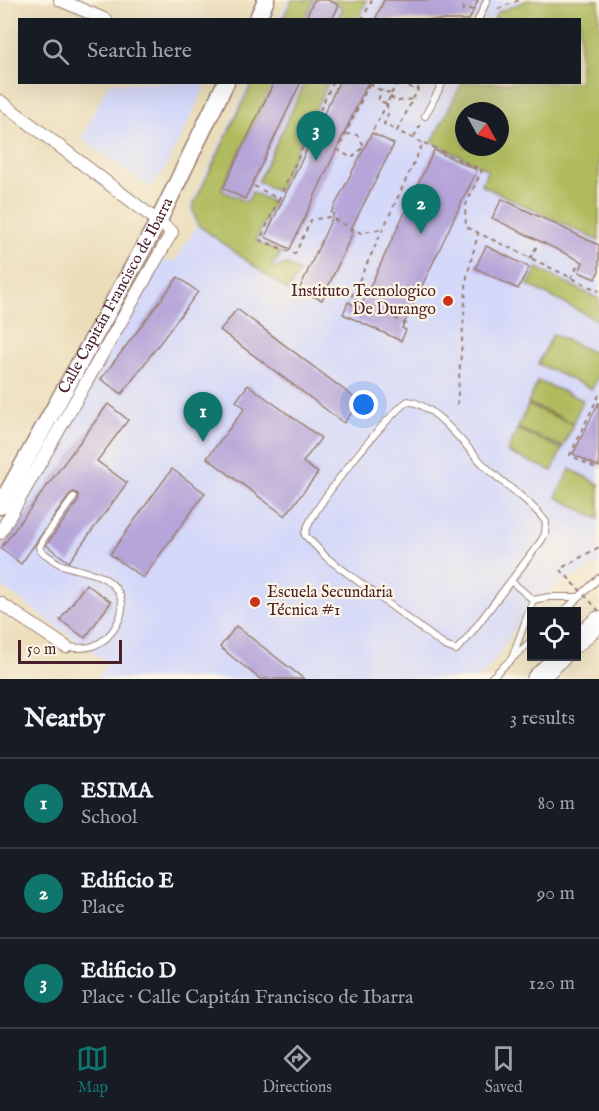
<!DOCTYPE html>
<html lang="en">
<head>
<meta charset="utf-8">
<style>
	:root { --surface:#171b24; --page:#20242c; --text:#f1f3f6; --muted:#9ea1a6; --line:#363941; --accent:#0f766e }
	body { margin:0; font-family:"IM FELL English",serif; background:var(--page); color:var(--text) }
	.controls { position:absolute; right:18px; bottom:18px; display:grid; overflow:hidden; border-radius:0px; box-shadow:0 6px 24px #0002 }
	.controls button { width:54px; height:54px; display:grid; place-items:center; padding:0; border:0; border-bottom:2px solid var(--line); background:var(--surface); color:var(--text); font:30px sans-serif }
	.compass { position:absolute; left:455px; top:102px; width:54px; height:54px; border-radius:50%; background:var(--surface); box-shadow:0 6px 24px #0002; rotate:130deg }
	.scale { position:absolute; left:18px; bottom:15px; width:104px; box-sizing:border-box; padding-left:6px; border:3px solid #4a1f2b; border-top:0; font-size:16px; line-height:21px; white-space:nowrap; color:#4a1f2b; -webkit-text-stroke:4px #fcf5e5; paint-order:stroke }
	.you { position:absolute; left:364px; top:405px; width:21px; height:21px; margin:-15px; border:4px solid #fff; border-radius:50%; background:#1a73e8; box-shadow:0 0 0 9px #1a73e833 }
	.badge { display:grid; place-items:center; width:39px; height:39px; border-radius:50%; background:var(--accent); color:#fff; font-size:20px; font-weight:700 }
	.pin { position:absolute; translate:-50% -50px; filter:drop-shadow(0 2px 3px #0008) }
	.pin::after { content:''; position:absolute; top:32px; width:21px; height:18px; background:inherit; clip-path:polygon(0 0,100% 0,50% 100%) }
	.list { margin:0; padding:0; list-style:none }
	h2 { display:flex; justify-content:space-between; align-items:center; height:78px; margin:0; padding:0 24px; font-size:26px }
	h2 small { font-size:20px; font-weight:400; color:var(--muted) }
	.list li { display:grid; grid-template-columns:39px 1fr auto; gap:18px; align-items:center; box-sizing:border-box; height:90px; padding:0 24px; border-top:2px solid var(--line) }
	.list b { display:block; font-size:22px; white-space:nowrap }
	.list p { margin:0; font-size:20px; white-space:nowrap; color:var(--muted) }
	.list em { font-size:20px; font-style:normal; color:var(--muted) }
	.icon { flex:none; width:33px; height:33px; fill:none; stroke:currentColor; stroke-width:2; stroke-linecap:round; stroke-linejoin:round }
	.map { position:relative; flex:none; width:599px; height:679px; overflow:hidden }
	.search { position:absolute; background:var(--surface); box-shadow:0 6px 24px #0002; left:18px; right:18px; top:18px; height:66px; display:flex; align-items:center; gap:15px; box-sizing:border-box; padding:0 21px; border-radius:0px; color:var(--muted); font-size:22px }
	.sheet { height:348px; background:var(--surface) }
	nav { display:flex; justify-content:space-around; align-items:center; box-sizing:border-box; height:84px; border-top:2px solid var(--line); background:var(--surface); font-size:16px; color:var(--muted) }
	nav a { display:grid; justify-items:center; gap:3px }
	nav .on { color:var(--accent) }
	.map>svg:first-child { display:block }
	.built { fill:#d4d8f9; fill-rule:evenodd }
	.green { fill:#afbb5d; stroke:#7c6d44; stroke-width:1.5; fill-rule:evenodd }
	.building { fill:#b6a5d8 }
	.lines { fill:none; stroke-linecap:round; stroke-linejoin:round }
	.lane-casing { stroke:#9a7e72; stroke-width:8 }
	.street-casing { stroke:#9a7e72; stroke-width:14 }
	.secondary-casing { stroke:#9a7e72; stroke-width:19 }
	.primary-casing { stroke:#9a7e72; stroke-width:22 }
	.path { stroke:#9a7e72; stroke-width:2; stroke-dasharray:4.5 4.5; stroke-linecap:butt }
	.lane { stroke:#fff; stroke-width:6 }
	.street { stroke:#fff; stroke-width:12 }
	.secondary { stroke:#fff; stroke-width:16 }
	.primary { stroke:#fff; stroke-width:20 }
	.path-bridge { stroke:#9a7e72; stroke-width:2; stroke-dasharray:4.5 4.5; stroke-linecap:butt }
	.poi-dot { fill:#c8321e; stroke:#fcf5e5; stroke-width:2 }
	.labels { text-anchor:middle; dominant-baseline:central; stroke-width:4.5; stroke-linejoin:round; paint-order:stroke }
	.poi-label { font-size:16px; fill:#4a1f2b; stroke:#fcf5e5; text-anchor:end }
	.street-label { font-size:16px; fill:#4a1f2b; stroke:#fcf5e5 }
</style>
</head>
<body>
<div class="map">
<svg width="599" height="679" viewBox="0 0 599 679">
	<rect width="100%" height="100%" fill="#fcf5e5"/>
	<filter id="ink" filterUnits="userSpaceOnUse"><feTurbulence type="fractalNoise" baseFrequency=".0167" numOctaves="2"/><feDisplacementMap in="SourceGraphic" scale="12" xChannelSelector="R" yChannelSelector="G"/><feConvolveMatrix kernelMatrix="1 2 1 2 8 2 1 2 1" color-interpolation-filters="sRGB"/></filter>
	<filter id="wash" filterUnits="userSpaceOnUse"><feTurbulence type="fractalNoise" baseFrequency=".008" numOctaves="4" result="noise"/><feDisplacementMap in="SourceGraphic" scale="24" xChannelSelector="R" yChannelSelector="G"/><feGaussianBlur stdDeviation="1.35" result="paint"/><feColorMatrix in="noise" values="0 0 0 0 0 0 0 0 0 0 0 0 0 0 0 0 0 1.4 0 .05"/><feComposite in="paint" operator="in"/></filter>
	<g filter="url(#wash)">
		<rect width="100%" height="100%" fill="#ebddb9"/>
		<g class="built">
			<path d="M288,0H599V565L553,587L524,614L492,664L478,679H96L108,663L0,586V551L161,259L174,262L196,227L189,208L249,83L580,82V20L279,19ZM464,111H500V147H464Z"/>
			<path d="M199,82L206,85L166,167L149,188L82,138L108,83Z"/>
		</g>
		<g class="green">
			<path d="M292,0H314L305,19L282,20Z"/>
			<path d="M328,0H367L358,20L337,19L343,8Z"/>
			<path d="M528,0H599V241L481,185L488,170L432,142L462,83L580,82V20L494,19L498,12ZM464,111H500V147H464Z"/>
			<path d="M305,82L328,83L277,191L258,182Z"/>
			<path d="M252,83H274L221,190L247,202L252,192L273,202L256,241L281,253L272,266L274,268L286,264L299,272L288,291L198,225L192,208Z"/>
			<path d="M537,268L599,299V321L528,285Z"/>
			<path d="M553,334L599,355V374L592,389L538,364Z"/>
			<path d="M538,381L583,400L573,423L528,403Z"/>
			<path d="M528,405L573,424L563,447L518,428Z"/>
			<path d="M517,429L562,449L552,471L507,452Z"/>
			<path d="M570,469L599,484V519L556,497Z"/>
		</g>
		<g id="blocks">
			<g class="building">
				<path d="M314,0H328L339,5L332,20H305Z"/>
				<path d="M384,0H478L469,20H375Z"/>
				<path d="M274,82H301L245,199L223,188Z"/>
				<path d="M339,82H368L290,249L265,237Z"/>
				<path d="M372,133L394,144L350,231L353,232L322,300L299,290L334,214L331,213Z"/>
				<path d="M434,150L477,170L402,328L406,330L401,341L343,314L348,302L360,308Z"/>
				<path d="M502,199L599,245V271L595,279L579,272L583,262L492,218Z"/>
				<path d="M486,246L529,267L518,289L475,268Z"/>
				<path d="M178,277L198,292L122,394L101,379Z"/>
				<path d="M237,309L360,402L344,423L220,330Z"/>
				<path d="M248,385L321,438L303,462L318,473L285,516L207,458L245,408L236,401Z"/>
				<path d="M599,402V467L573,454Z"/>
				<path d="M108,404L128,420L97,461L127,483L69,562L46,545L79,500L78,494L74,492L70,494L21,564L1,548Z"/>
				<path d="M172,469L205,493L143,578L110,554Z"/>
				<path d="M86,584L111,602L85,638L60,620Z"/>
				<path d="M236,626L304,679H260L220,647Z"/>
			</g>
		</g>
	</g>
	<g filter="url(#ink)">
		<use href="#blocks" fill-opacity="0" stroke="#9a7e72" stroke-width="1.5"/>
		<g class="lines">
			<g class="lane-casing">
				<g id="lane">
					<path d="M478,20L487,0"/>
					<path d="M425,116L443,82"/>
					<path d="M408,401C438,405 467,450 488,469C507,487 530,500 546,522L545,534L541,541L466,640L456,650L445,646L327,558L305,535C307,513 388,414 408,401Z"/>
					<path d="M511,581L533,600"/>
					<path d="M563,612L599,578"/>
					<path d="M66,647C75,648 84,649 93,646C112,639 130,612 118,592C105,570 81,573 60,564C54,561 47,555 41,551L39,547L44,538L74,497"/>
					<path d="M512,658L533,600L549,597H578"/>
					<path d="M490,679L532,640"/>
				</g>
			</g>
			<g class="street-casing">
				<g id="street">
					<path d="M60,0L106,20"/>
					<path d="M0,101L172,232L0,533"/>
					<path d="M0,603L66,647"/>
				</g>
			</g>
			<g class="secondary-casing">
				<g id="secondary">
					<path d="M257,20L266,0"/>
					<path id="s1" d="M0,506L159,220L226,82"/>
				</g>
			</g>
			<g class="primary-casing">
				<g id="primary">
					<path d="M576,642L599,621"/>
					<path d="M537,679L561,656"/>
				</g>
			</g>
			<g class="path">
				<path d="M498,9L519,0"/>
				<path d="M462,11L464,7L473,10"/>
				<path d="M362,20L372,0"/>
				<path d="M401,82L417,91L421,82"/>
				<path d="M370,83C375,89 384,91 391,94L387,104L378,100L382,90"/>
				<path d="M391,94L398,82"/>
				<path d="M390,97L398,101L413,99"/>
				<path d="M387,104L388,114L384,124L397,131"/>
				<path d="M373,130L387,104"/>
				<path d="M346,134L357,135L364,146L352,158L338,150L370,82"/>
				<path d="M414,137L421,124"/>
				<path d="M424,143L482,170L465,207L466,227L599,291"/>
				<path d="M254,186L279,199L333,82"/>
				<path d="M279,199L260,240L295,254L311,220L329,217L361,233L384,228"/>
				<path d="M530,259L538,244"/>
				<path d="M571,278L579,263"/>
				<path d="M407,324L351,298L423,143L397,131L417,91"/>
				<path d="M599,395L570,455L599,470"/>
				<path d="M457,405L467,276L478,234"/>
				<path d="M576,586L560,569L599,547"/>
			</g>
			<use href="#lane" class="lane"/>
			<use href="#street" class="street"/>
			<use href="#secondary" class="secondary"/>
			<use href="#primary" class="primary"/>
			<path class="path-bridge" d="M578,588L599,611"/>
		</g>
	</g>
	<g class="poi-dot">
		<circle cx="448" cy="301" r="6"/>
		<circle cx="255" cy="602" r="6"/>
	</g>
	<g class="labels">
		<g class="poi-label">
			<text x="436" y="292">Instituto Tecnologico<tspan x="436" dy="18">De Durango</tspan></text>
			<text x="267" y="593" text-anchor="start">Escuela Secundaria<tspan x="267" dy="18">Técnica #1</tspan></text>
		</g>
		<g class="street-label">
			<text stroke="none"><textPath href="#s1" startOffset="240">Calle Capitán Francisco de Ibarra</textPath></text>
		</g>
	</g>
</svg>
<div class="controls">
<button><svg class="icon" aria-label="locate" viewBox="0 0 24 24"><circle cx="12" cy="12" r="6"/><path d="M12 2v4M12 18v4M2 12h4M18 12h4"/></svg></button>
</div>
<svg class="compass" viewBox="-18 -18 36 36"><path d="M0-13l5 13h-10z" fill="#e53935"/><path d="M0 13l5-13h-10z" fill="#9ea1a6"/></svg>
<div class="scale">50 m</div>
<div class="you"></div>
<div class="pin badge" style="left:203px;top:442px">1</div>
<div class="pin badge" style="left:421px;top:234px">2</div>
<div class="pin badge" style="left:316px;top:161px">3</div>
<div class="search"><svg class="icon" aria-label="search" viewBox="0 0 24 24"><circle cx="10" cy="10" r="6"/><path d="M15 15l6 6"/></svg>Search here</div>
</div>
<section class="sheet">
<h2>Nearby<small>3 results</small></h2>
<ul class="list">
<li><span class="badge">1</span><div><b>ESIMA</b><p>School</p></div><em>80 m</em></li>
<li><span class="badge">2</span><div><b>Edificio E</b><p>Place</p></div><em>90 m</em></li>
<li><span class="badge">3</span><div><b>Edificio D</b><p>Place · Calle Capitán Francisco de Ibarra</p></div><em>120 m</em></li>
</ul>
</section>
<nav>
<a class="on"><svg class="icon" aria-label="map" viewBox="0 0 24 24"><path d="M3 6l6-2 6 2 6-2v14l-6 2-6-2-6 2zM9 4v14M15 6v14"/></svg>Map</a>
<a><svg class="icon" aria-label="directions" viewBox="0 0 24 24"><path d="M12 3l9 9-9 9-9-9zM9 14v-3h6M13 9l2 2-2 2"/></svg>Directions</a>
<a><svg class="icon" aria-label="saved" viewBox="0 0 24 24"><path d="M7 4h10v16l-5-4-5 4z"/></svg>Saved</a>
</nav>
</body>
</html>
